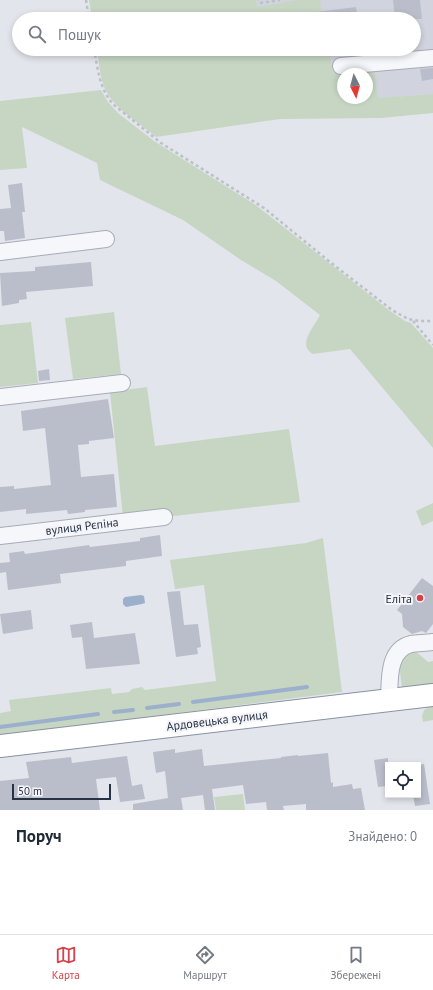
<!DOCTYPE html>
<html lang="uk">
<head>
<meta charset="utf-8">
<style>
	:root { --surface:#fff; --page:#f6f6f7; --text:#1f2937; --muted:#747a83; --line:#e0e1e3; --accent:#d6424a }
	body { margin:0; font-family:"PT Sans",sans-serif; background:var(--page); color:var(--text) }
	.controls { position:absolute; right:12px; bottom:12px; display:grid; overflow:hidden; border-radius:0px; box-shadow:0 2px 6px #0003 }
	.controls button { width:36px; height:36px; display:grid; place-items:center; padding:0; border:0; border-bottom:1px solid var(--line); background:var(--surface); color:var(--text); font:20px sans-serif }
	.compass { position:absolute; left:337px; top:68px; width:36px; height:36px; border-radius:50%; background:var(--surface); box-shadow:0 2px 6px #0003; rotate:174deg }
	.scale { position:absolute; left:12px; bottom:10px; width:99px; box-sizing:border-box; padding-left:4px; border:2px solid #293145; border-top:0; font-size:11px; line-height:14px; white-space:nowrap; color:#293145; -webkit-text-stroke:3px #f3f5f9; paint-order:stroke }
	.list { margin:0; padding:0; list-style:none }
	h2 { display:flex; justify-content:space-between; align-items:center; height:52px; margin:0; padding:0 16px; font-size:17px }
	h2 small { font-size:13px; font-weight:400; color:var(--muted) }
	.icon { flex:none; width:22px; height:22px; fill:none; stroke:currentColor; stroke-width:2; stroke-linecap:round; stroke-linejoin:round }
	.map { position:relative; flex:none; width:433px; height:810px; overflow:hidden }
	.search { position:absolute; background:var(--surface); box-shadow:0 2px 6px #0003; left:12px; right:12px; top:12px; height:44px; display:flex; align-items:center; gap:10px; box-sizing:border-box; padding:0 14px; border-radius:22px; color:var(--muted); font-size:15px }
	.sheet { height:124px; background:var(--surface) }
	nav { display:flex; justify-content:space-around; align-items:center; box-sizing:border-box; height:56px; border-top:1px solid var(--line); background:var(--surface); font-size:11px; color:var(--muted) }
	nav a { display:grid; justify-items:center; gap:2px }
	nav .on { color:var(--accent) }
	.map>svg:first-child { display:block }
	.built { fill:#d1d4de; fill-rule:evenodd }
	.green { fill:#c6d6c3; fill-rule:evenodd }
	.water { fill:#9cafcd }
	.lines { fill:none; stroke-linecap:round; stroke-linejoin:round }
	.stream { stroke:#9cafcd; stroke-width:4 }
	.building { fill:#babeca }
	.minor-casing { stroke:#a7abb7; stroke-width:18 }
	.highway-casing { stroke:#8991a3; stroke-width:24 }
	.path { stroke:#bdc0c7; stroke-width:2.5; stroke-dasharray:3 3; stroke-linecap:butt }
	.minor { stroke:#f6f7fa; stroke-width:16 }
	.highway { stroke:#fff; stroke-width:22 }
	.poi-dot { fill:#d6424a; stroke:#f3f5f9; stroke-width:1.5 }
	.labels { text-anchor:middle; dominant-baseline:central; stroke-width:4; stroke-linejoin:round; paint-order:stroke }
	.street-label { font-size:12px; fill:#293145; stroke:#f3f5f9 }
	.poi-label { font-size:12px; fill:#293145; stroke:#f3f5f9; text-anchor:end }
</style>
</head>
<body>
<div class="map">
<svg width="433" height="810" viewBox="0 0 433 810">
	<rect width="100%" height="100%" fill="#e3e5ec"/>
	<path class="built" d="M255,0H433V94L277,107L266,49H414V19H259ZM343,74H367V98H343Z"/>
	<g class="green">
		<path d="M89,0H261L256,1L257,7L298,0H320L322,19H92Z"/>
		<path d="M97,49H329L331,65H336L374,68L378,98L433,94V113L381,118L280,119L156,137C141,124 115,109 106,91C100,79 99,63 97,49ZM343,74H367V98H343Z"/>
		<path d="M101,90L108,102L118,113L154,141L257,206L390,311L405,321L411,323L433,348V448L350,349L313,354C296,345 315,326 320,315L276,281L241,260L183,220L100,180L97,163L22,127L27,168L0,170V101Z"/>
		<path d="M114,312L121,374L73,379L65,318Z"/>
		<path d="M31,322L38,383L0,387V325Z"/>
		<path d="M147,387L155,446L289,429L300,502L164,517H123L110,392Z"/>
		<path d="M433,503V521L422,526L416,511Z"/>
		<path d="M323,538L342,692L0,736V713L11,711L9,700L111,688L112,694L129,692L132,689L142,687L145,690L216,681L204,585L175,589L170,560L306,543Z"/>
		<path d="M414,650L428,662L433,661V685L402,689L399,663L402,657Z"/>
		<path d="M433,706V720L423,722L422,716L424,710L428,707Z"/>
		<path d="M243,794L245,810H216L214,797Z"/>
	</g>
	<path class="water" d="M141,595L144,596L145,603L142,604L126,607L123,604V599L125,597Z"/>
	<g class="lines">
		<g class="stream">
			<path d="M193,702L307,687"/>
			<path d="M147,708L179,704"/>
			<path d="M114,712L133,710"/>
			<path d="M0,727L98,714"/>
		</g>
	</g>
	<g class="building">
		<path d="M393,0H420L422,19H395Z"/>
		<path d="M356,7L358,19H317V12Z"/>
		<path d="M433,68V79L422,81L420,69Z"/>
		<path d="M22,183L25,212H22L25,238L5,241L4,231H0V209L11,208L8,185Z"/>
		<path d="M91,262L93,286L26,292L27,299L19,300V303L2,306L0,273L35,271V267Z"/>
		<path d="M49,369L50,380L39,381L38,371Z"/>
		<path d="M108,399L114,438L89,441V444L78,445L81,477L114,474L117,507L85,510V512L68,514L67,510L26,514V509L0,512V487L14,486V489L51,485L45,428L23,431L21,411Z"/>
		<path d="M160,535L162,556L126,561V566L60,574L61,583L8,590L6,572L0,573V563L10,562L9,553L24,551L25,554L89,545L90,547L140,541V538Z"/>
		<path d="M422,578L433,586V624L426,633L422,631L412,634L403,627L402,614L397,610Z"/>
		<path d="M180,591L184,625L198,624L201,647L197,648L198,654L176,657L167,592Z"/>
		<path d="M31,610L33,629L3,634L0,614Z"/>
		<path d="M92,622L94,638L135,633L140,664L86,669L82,637L72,638L70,625Z"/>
		<path d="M175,749V753L202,749L204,766L281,758V757L298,755V756L328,753L331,783L333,782V787L352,784L353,789L361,788L365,810H306V804L283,806L284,810H267L266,802L246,804L243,785L212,789L215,810H205L203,795L181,798L183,810H133V804L168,798L165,771L156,773L153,752Z"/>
		<path d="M127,756L132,786L142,784L145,799L120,802L116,777L96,779L100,810H0V781L29,778L26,762L71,757L72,763Z"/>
		<path d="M388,758V786L378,787L374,760Z"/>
		<path d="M424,764L430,804L415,806L413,795H418V765Z"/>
	</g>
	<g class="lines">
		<g class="minor-casing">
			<g id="minor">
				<path d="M341,66L433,58"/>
				<path d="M0,252L106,239"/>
				<path d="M0,397L122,383"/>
				<path d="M0,536L164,517"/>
				<path d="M389,700C390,681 387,650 411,644C418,643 426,643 433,642"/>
			</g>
		</g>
		<g class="highway-casing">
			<path id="highway" d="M0,746L433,695"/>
		</g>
		<g class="path">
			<path d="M86,0L89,19"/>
			<path d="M260,3L280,0"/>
			<path d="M94,49C98,69 99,89 114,105L161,143L264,208L330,262L392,310L408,319L420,321H433"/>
			<path d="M413,321L433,345"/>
		</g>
		<use href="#minor" class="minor"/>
		<use href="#highway" class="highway"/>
	</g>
	<circle class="poi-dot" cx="420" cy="598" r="4"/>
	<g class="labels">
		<g class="street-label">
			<text transform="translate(82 526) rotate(-7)">вулиця Рєпіна</text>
			<text transform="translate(217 720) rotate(-7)">Ардовецька вулиця</text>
		</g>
		<g class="poi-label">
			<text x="412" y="598">Еліта</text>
		</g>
	</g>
</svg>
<div class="controls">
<button><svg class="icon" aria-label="locate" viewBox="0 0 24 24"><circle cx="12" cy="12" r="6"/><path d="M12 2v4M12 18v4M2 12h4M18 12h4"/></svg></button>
</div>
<svg class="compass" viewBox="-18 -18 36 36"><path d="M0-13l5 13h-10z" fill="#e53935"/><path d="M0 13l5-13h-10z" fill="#747a83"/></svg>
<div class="scale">50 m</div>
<div class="search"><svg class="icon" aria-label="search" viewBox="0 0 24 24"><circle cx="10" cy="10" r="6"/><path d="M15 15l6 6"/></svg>Пошук</div>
</div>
<section class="sheet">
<h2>Поруч<small>Знайдено: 0</small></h2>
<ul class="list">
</ul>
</section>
<nav>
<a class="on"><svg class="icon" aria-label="map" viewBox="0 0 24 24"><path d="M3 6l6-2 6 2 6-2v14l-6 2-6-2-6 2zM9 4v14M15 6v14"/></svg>Карта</a>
<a><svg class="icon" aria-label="directions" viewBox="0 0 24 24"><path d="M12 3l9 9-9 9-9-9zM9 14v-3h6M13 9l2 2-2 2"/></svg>Маршрут</a>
<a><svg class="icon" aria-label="saved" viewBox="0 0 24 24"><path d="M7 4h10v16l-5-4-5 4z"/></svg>Збережені</a>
</nav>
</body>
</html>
